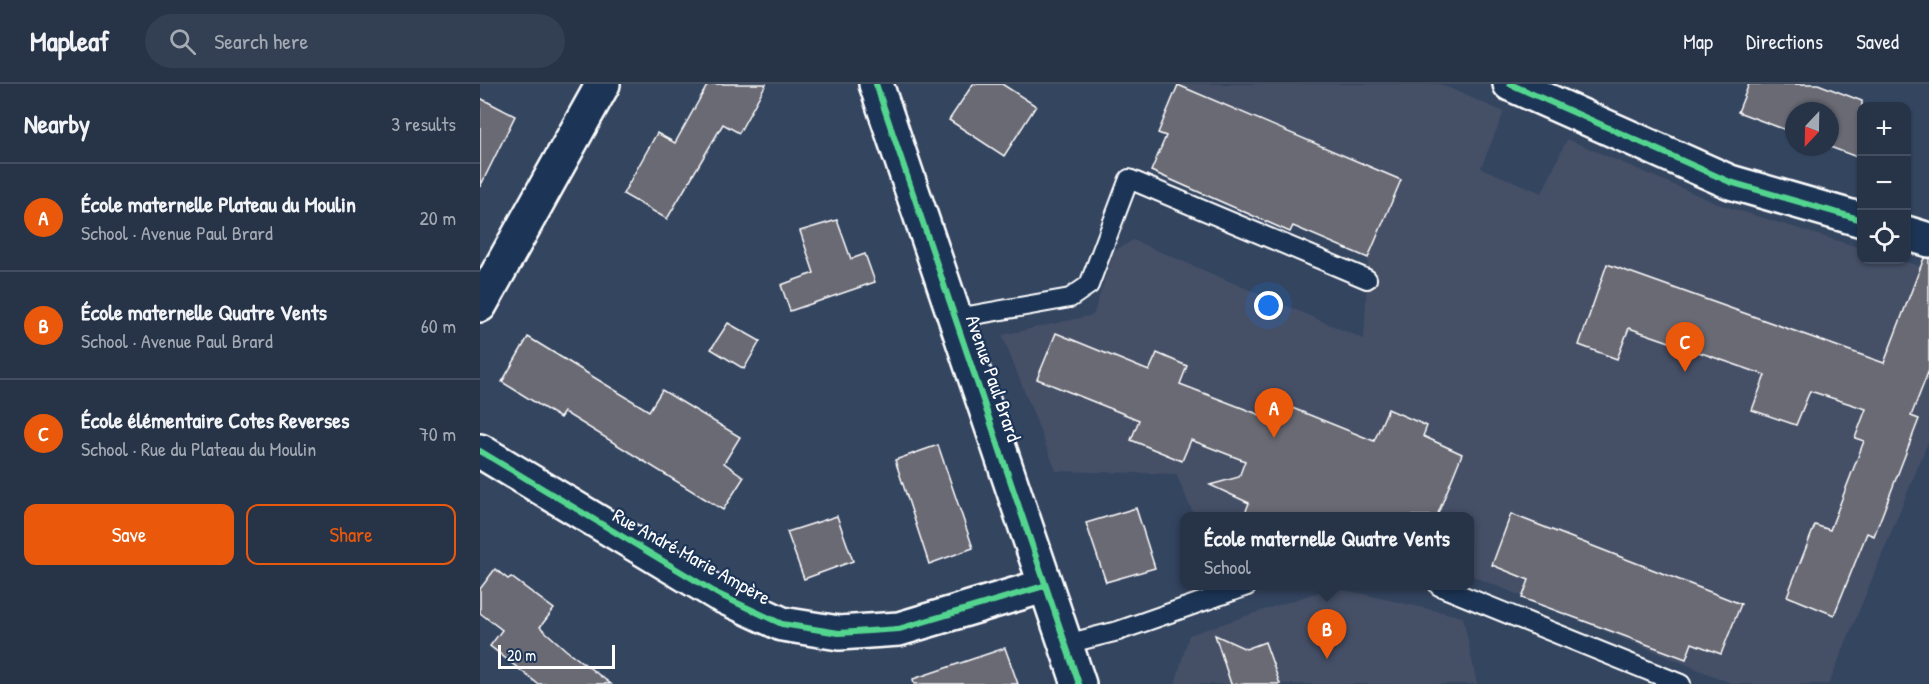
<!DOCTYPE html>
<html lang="en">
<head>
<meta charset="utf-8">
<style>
	:root { --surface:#273448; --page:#333f52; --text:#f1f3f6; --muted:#a4aab4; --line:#434f60; --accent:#ea580c }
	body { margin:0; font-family:"Patrick Hand",sans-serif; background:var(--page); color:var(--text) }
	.controls { position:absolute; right:18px; top:18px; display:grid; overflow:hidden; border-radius:12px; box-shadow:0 2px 4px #0004 }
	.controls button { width:54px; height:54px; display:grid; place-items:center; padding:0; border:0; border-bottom:2px solid var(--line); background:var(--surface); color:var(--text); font:30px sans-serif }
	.compass { position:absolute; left:1305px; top:18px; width:54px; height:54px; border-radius:50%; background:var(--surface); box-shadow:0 2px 4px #0004; rotate:202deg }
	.scale { position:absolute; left:18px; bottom:15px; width:117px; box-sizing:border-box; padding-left:6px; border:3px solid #fff; border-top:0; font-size:16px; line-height:21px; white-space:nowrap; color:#fff; -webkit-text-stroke:4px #1d3557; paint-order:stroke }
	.you { position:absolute; left:789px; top:222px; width:21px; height:21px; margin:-15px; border:4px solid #fff; border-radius:50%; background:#1a73e8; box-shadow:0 0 0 9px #1a73e833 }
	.badge { display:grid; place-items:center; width:39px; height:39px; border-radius:50%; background:var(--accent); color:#fff; font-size:20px; font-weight:700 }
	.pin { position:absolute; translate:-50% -50px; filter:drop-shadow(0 2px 3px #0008) }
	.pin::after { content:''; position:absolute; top:32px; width:21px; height:18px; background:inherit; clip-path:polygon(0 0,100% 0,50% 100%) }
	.popup { position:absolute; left:700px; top:428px; width:294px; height:78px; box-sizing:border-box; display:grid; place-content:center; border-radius:12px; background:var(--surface); filter:drop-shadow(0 2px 4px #0005); font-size:20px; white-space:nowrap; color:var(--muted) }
	.popup b { font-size:22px; color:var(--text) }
	.popup::after { content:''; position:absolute; left:50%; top:100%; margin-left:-12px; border:12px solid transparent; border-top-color:var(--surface) }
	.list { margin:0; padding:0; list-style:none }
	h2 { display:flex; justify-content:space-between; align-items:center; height:78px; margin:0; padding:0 24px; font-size:26px }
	h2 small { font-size:20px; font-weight:400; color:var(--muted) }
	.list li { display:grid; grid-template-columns:39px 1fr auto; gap:18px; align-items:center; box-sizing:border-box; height:108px; padding:0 24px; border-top:2px solid var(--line) }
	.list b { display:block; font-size:22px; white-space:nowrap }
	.list p { margin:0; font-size:20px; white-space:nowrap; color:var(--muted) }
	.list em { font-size:20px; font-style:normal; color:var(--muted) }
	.actions { display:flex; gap:12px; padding:18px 24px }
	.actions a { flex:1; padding:14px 0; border:2px solid var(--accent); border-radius:12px; text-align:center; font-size:21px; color:var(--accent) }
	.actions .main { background:var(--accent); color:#fff }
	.icon { flex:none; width:33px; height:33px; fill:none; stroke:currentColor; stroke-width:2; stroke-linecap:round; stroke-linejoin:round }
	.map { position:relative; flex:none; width:1449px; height:600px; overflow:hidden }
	header { display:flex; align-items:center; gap:36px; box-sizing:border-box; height:84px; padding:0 30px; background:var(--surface); border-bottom:2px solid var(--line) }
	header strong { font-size:28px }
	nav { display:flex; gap:33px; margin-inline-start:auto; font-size:21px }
	.search { width:420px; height:54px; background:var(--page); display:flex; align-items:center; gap:15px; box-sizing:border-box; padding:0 21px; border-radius:33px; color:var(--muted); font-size:22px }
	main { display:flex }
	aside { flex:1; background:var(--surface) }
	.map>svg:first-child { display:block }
	.built { fill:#445066 }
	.building { fill:#6b6a75; stroke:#fff; stroke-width:1.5 }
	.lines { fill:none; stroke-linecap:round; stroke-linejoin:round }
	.lane-casing { stroke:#fff; stroke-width:22 }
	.street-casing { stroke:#fff; stroke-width:38 }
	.lane { stroke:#1d3557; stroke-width:18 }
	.street { stroke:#1d3557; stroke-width:33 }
	.cycleway-casing { stroke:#1d3557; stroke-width:10 }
	.cycleway { stroke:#53d58f; stroke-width:6 }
	.labels { text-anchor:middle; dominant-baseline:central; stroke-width:4.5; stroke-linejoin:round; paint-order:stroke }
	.street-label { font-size:20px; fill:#fff; stroke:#1d3557 }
</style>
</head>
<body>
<header>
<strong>Mapleaf</strong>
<div class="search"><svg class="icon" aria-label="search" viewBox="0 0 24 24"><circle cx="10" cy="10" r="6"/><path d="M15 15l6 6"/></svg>Search here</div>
<nav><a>Map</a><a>Directions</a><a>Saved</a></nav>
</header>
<main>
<aside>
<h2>Nearby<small>3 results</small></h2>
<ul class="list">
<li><span class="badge">A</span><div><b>École maternelle Plateau du Moulin</b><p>School · Avenue Paul Brard</p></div><em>20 m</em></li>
<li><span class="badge">B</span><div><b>École maternelle Quatre Vents</b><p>School · Avenue Paul Brard</p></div><em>60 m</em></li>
<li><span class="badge">C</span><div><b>École élémentaire Cotes Reverses</b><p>School · Rue du Plateau du Moulin</p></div><em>70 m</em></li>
</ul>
<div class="actions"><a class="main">Save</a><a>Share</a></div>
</aside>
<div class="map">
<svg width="1449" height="600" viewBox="0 0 1449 600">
	<rect width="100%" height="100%" fill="#344560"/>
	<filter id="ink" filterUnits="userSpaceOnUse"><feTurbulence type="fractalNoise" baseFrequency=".0167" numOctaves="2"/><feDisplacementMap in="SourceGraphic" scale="12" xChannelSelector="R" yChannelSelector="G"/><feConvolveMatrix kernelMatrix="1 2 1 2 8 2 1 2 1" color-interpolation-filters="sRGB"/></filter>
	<g filter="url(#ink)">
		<g class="built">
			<path d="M699,0H960L1024,28L1001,84L1062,109L1087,55L1241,121L1381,164L1382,176H1419L1449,185V356L1349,600H1253L990,491V432H714L696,390L576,387L522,251L613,231L634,167L653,156L884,255L888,174L851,158L864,129L825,113L810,148L671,87L686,52L678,49Z"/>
			<path d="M853,503L983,533L997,600H695L709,551Z"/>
		</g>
		<g class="building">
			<path d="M228,0H286L259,49L243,40L187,135L143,110L177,49L195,59Z"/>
			<path d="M493,0H522L556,22L524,72L469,36Z"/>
			<path d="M1269,0H1338L1382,17V75L1350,63V27H1314V49L1258,28Z"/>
			<path d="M698,1L921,96L888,174L813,142L810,148L671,87L686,52L678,49Z"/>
			<path d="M0,14L35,32L0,103Z"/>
			<path d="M357,136L371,175L385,170L395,198L310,227L301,201L334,189L320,147Z"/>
			<path d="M1444,174H1449V286L1431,332L1439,335L1394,452L1387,449L1354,531L1307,512L1335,441L1350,446L1384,357L1375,354L1386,325L1330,307L1316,341L1272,326L1285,291L1149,244L1137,275L1099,261L1127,180L1404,279Z"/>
			<path d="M248,239L280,257L264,285L231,265Z"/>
			<path d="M576,249L669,287L677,269L707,282L700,300L783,332L790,315L894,357L908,325L947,342L943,352L982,370L957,432H764L769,419L730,401L759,393L765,377L711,356L702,377L651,356L659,336L557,295Z"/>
			<path d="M48,253L169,327L182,306L260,353L244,379L264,393L243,426L84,328L80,334L22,298Z"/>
			<path d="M458,361L493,464L449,480L415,376Z"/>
			<path d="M656,424L675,484L626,498L606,439Z"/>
			<path d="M1031,430L1261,520L1241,570L1212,559L1206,575L1042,514L1049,496L1012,481Z"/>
			<path d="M357,432L373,477L324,495L307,448Z"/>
			<path d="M15,485L28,495L31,493L74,525L60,543L86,566L131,600H58L10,562L22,546L0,529V505Z"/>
			<path d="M735,551L766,565L785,558L800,600H751Z"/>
			<path d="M525,564L538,600H434L433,595Z"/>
		</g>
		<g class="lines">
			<g class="lane-casing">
				<g id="lane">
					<path d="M477,234L590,214L609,201L649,95L887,195"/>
					<path d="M959,502L1201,600"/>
					<path d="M586,560L638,547L767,502"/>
				</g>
			</g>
			<g class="street-casing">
				<g id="street">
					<path d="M396,0L599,600"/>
					<path d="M1030,0L1250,98L1382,136"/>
					<path d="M1426,149L1449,156"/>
					<path d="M0,221L123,0"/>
					<path d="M0,367L238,510L302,540L359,549L419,545L564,502"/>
				</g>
			</g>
			<use href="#lane" class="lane"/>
			<use href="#street" class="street"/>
			<g class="cycleway-casing">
				<g id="cycleway">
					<path d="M396,0L599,600"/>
					<path d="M1030,0L1250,98L1382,136"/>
					<path d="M0,367L238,510L302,540L359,549L419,545L564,502"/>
				</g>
			</g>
			<use href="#cycleway" class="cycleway"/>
		</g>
	</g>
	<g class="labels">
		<g class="street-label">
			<text transform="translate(514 294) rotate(71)">Avenue Paul Brard</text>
			<text transform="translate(212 472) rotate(29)">Rue André Marie Ampère</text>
		</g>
	</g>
</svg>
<div class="controls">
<button>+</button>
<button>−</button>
<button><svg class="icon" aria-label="locate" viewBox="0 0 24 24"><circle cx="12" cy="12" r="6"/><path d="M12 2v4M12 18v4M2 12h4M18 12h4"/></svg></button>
</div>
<svg class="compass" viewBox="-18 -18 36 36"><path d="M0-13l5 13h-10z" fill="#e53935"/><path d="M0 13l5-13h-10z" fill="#a4aab4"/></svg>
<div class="scale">20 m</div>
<div class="you"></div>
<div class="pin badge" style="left:794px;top:354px">A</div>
<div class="pin badge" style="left:847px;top:575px">B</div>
<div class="popup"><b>École maternelle Quatre Vents</b>School</div>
<div class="pin badge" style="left:1205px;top:288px">C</div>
</div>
</main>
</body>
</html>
